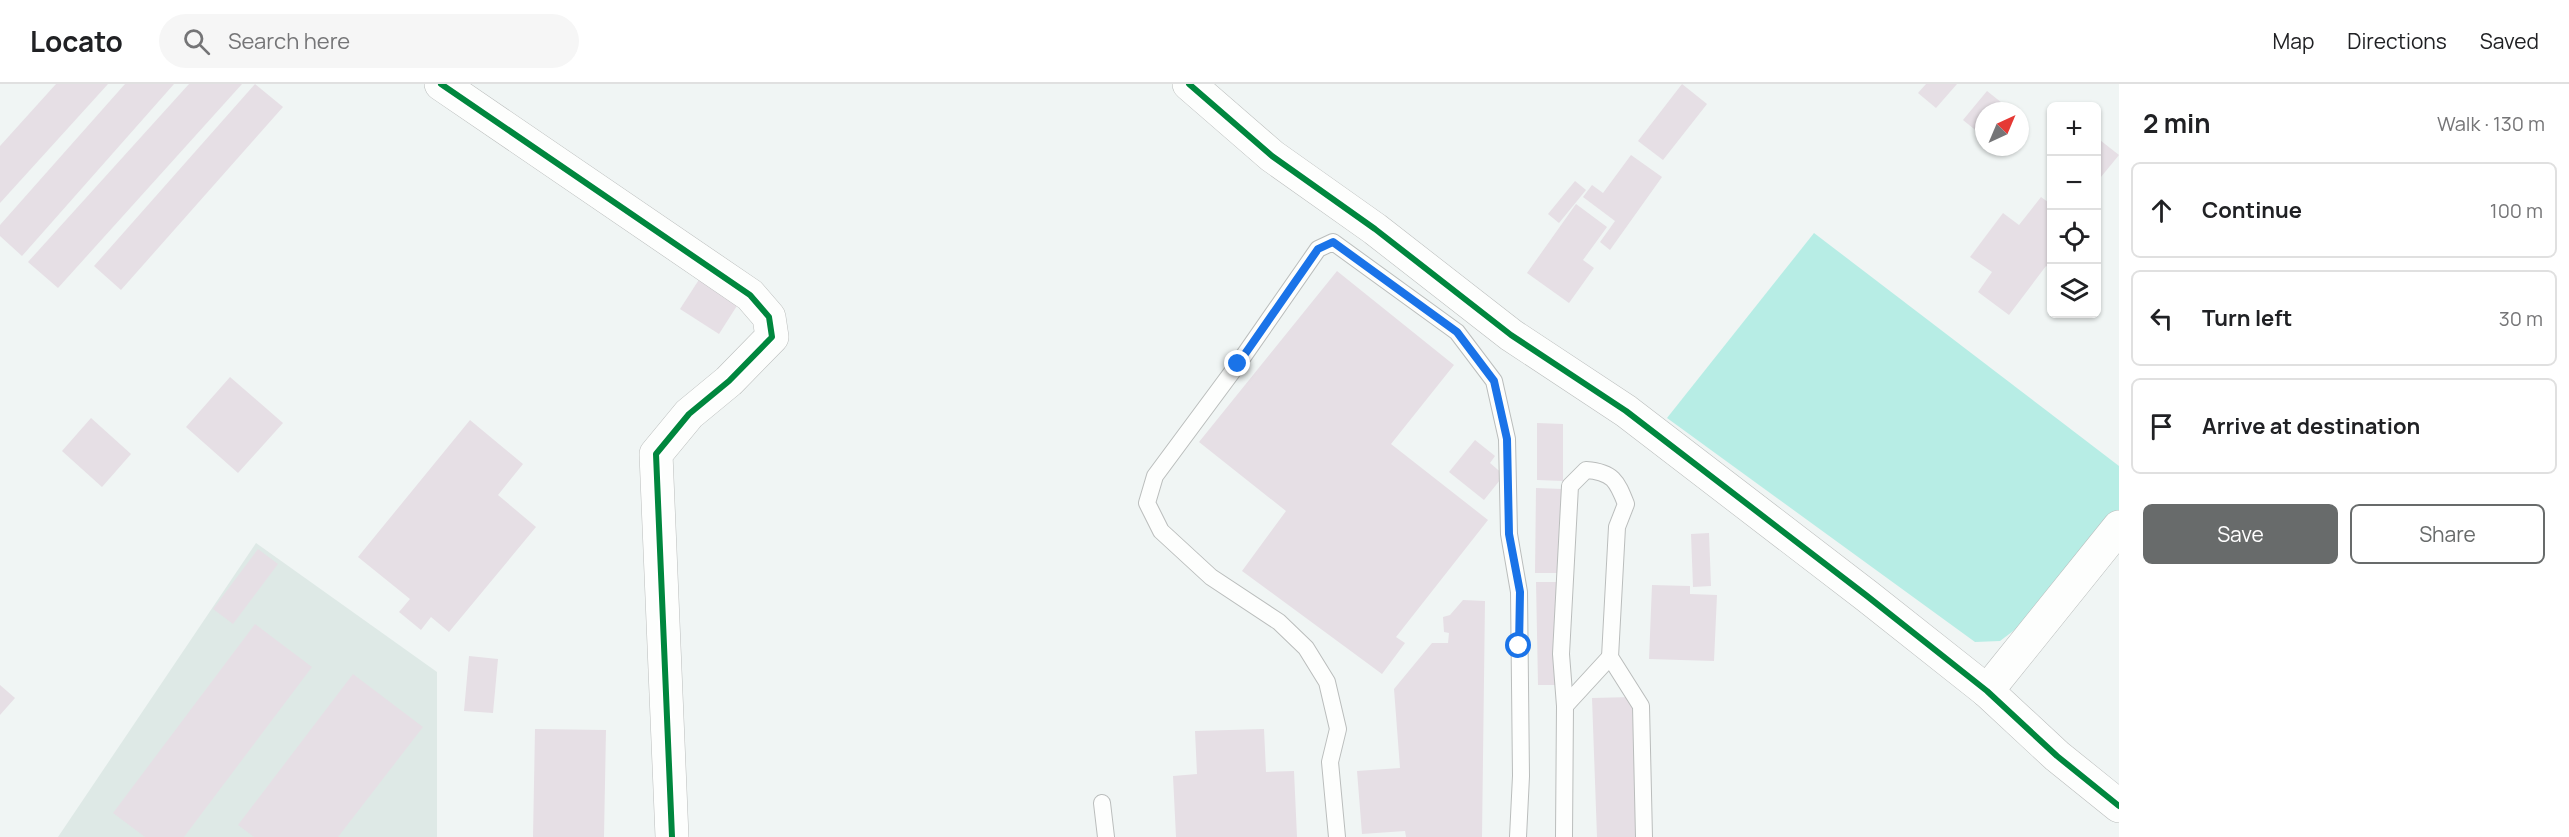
<!DOCTYPE html>
<html lang="en">
<head>
<meta charset="utf-8">
<style>
	:root { --surface:#fff; --page:#f6f6f6; --text:#202124; --muted:#757577; --line:#e0e0e0; --accent:#686b6b }
	body { margin:0; font-family:Manrope,sans-serif; background:var(--page); color:var(--text) }
	.controls { position:absolute; right:18px; top:18px; display:grid; overflow:hidden; border-radius:9px; box-shadow:0 2px 4px #0004 }
	.controls button { width:54px; height:54px; display:grid; place-items:center; padding:0; border:0; border-bottom:2px solid var(--line); background:var(--surface); color:var(--text); font:30px sans-serif }
	.compass { position:absolute; left:1975px; top:18px; width:54px; height:54px; border-radius:50%; background:var(--surface); box-shadow:0 2px 4px #0004; rotate:44deg }
	.stop { position:absolute; width:18px; height:18px; margin:-14px; border:4px solid #1a73e8; border-radius:50%; background:#fff }
	.stop.end { background:#1a73e8; border-color:#fff; box-shadow:0 2px 6px #0008 }
	.list { margin:0; padding:0; list-style:none }
	h2 { display:flex; justify-content:space-between; align-items:center; height:78px; margin:0; padding:0 24px; font-size:26px }
	h2 small { font-size:20px; font-weight:400; color:var(--muted) }
	.list li { display:grid; grid-template-columns:39px 1fr auto; gap:18px; align-items:center; box-sizing:border-box; height:96px; margin:0 12px 12px; padding:0 12px; border:2px solid var(--line); border-radius:9px }
	.list b { display:block; font-size:22px; white-space:nowrap }
	.list em { font-size:20px; font-style:normal; color:var(--muted) }
	.actions { display:flex; gap:12px; padding:18px 24px }
	.actions a { flex:1; padding:14px 0; border:2px solid var(--accent); border-radius:9px; text-align:center; font-size:21px; color:var(--accent) }
	.actions .main { background:var(--accent); color:#fff }
	.icon { flex:none; width:33px; height:33px; fill:none; stroke:currentColor; stroke-width:2; stroke-linecap:round; stroke-linejoin:round }
	.map { position:relative; flex:none; width:2119px; height:753px; overflow:hidden }
	header { display:flex; align-items:center; gap:36px; box-sizing:border-box; height:84px; padding:0 30px; background:var(--surface); border-bottom:2px solid var(--line) }
	header strong { font-size:28px }
	nav { display:flex; gap:33px; margin-inline-start:auto; font-size:21px }
	.search { width:420px; height:54px; background:var(--page); display:flex; align-items:center; gap:15px; box-sizing:border-box; padding:0 21px; border-radius:33px; color:var(--muted); font-size:22px }
	main { display:flex }
	aside { flex:1; background:var(--surface) }
	.map>svg:first-child { display:block }
	.built { fill:#dee9e6 }
	.green { fill:#b7ede5 }
	.building { fill:#e6dfe5 }
	.lines { fill:none; stroke-linecap:round; stroke-linejoin:round }
	.lane-casing { stroke:#babdbc; stroke-width:18 }
	.street-casing { stroke:#babdbc; stroke-width:34 }
	.lane { stroke:#fdfefd; stroke-width:16 }
	.street { stroke:#fdfefd; stroke-width:33 }
	.cycleway-casing { stroke:#fff; stroke-width:10 }
	.cycleway { stroke:#00873e; stroke-width:6 }
	.route { stroke:#1a73e8; stroke-width:8 }
</style>
</head>
<body>
<header>
<strong>Locato</strong>
<div class="search"><svg class="icon" aria-label="search" viewBox="0 0 24 24"><circle cx="10" cy="10" r="6"/><path d="M15 15l6 6"/></svg>Search here</div>
<nav><a>Map</a><a>Directions</a><a>Saved</a></nav>
</header>
<main>
<div class="map">
<svg width="2119" height="753" viewBox="0 0 2119 753">
	<rect width="100%" height="100%" fill="#f0f5f4"/>
	<path class="built" d="M256,459L437,588V753H58Z"/>
	<path class="green" d="M1814,149L2119,382V437L2033,532L2000,557L1975,558L1667,334Z"/>
	<g class="building">
		<path d="M56,0H108L0,119V62Z"/>
		<path d="M125,0H174L22,172L0,152V141Z"/>
		<path d="M189,0H242L58,204L28,178Z"/>
		<path d="M255,0L283,23L121,206L94,182Z"/>
		<path d="M1682,0L1707,20L1663,76L1638,57Z"/>
		<path d="M1926,0H1957L1936,24L1918,9Z"/>
		<path d="M1987,7L2012,27H1984V53L1963,36Z"/>
		<path d="M2096,53L2119,71L2096,99Z"/>
		<path d="M1631,71L1662,93L1610,166L1600,158L1615,137L1583,113L1592,101L1603,109Z"/>
		<path d="M1575,97L1586,106L1559,139L1548,130Z"/>
		<path d="M2041,113L2052,121V186L2046,182L2009,231L1978,208L1992,188L1970,173L2003,129L2019,141Z"/>
		<path d="M1576,120L1607,143L1583,176L1594,184L1569,219L1527,189Z"/>
		<path d="M1337,187L1454,281L1391,360L1488,436L1396,553L1405,559L1382,590L1242,487L1286,427L1199,358Z"/>
		<path d="M702,191L740,217L719,250L680,225Z"/>
		<path d="M230,293L283,339L238,389L186,343Z"/>
		<path d="M91,334L131,370L102,403L62,367Z"/>
		<path d="M470,336L523,380L498,411L536,443L449,548L431,533L421,546L399,528L410,515L358,473Z"/>
		<path d="M1537,339L1563,340V397L1537,396Z"/>
		<path d="M1475,356L1495,372L1490,379L1504,391L1484,416L1449,388Z"/>
		<path d="M1536,404L1563,405L1562,489H1535Z"/>
		<path d="M1709,449L1711,502L1693,503L1691,450Z"/>
		<path d="M258,465L278,480L233,540L213,525Z"/>
		<path d="M1536,498H1559L1561,601H1538Z"/>
		<path d="M1652,501L1690,502V510L1717,511L1714,577L1649,575Z"/>
		<path d="M1463,516L1485,517L1482,753H1406L1405,747L1362,750L1357,687L1400,684L1394,605L1432,559H1448L1449,549L1444,548L1443,533L1450,531Z"/>
		<path d="M255,540L312,583L184,753H145L113,729Z"/>
		<path d="M469,572L498,575L493,629L464,627Z"/>
		<path d="M353,590L423,643L338,753H254L238,741Z"/>
		<path d="M0,601L15,614L0,631Z"/>
		<path d="M1632,613L1637,753H1597L1592,614Z"/>
		<path d="M535,645L606,646L604,753H533Z"/>
		<path d="M1264,645L1266,688L1294,687L1297,753H1176L1173,692L1197,690L1195,647Z"/>
	</g>
	<g class="lines">
		<g class="lane-casing">
			<g id="lane">
				<path d="M1565,622L1610,573"/>
				<path d="M1102,719L1106,753"/>
				<path d="M1337,753L1330,678L1338,645L1327,598L1306,564L1279,538L1211,493L1161,447L1147,419L1155,392L1238,280L1318,165L1333,158L1457,248L1494,297L1507,355L1509,450L1519,508L1521,692L1518,753"/>
				<path d="M1564,753L1565,622L1561,570L1570,402L1586,386C1613,388 1617,397 1626,420L1617,443L1610,573L1641,622L1644,753"/>
			</g>
		</g>
		<g class="street-casing">
			<g id="street">
				<path d="M441,0L750,211L769,233L772,253L729,297L689,330L656,370L672,753"/>
				<path d="M1189,0L1272,72L1375,145L1511,251L1626,327L1867,512L1987,607L2057,672L2119,722"/>
				<path d="M1987,607L2119,443"/>
			</g>
		</g>
		<use href="#lane" class="lane"/>
		<use href="#street" class="street"/>
		<g class="cycleway-casing">
			<g id="cycleway">
				<path d="M441,0L750,211L769,233L772,253L729,297L689,330L656,370L672,753"/>
				<path d="M1189,0L1272,72L1375,145L1511,251L1626,327L1867,512L1987,607L2057,672L2119,722"/>
			</g>
		</g>
		<use href="#cycleway" class="cycleway"/>
	</g>
	<g class="lines">
		<path class="route" d="M1238,280L1318,165L1333,158L1457,248L1494,297L1507,355L1509,450L1520,508L1519,562"/>
	</g>
</svg>
<div class="controls">
<button>+</button>
<button>−</button>
<button><svg class="icon" aria-label="locate" viewBox="0 0 24 24"><circle cx="12" cy="12" r="6"/><path d="M12 2v4M12 18v4M2 12h4M18 12h4"/></svg></button>
<button><svg class="icon" aria-label="layers" viewBox="0 0 24 24"><path d="M12 4l9 5-9 5-9-5zM3 14l9 5 9-5"/></svg></button>
</div>
<svg class="compass" viewBox="-18 -18 36 36"><path d="M0-13l5 13h-10z" fill="#e53935"/><path d="M0 13l5-13h-10z" fill="#757577"/></svg>
<div class="stop" style="left:1519px;top:562px"></div>
<div class="stop end" style="left:1238px;top:280px"></div>
</div>
<aside>
<h2>2 min<small>Walk · 130 m</small></h2>
<ul class="list">
<li><svg class="icon" aria-label="ahead" viewBox="0 0 24 24"><path d="M12 20V5M6 11l6-6 6 6"/></svg><div><b>Continue</b></div><em>100 m</em></li>
<li><svg class="icon" aria-label="left" viewBox="0 0 24 24"><path d="M17 20v-9H6M10 6l-5 5 5 5"/></svg><div><b>Turn left</b></div><em>30 m</em></li>
<li><svg class="icon" aria-label="arrive" viewBox="0 0 24 24"><path d="M6 21V4h12l-3 4 3 4H6"/></svg><div><b>Arrive at destination</b></div></li>
</ul>
<div class="actions"><a class="main">Save</a><a>Share</a></div>
</aside>
</main>
</body>
</html>
